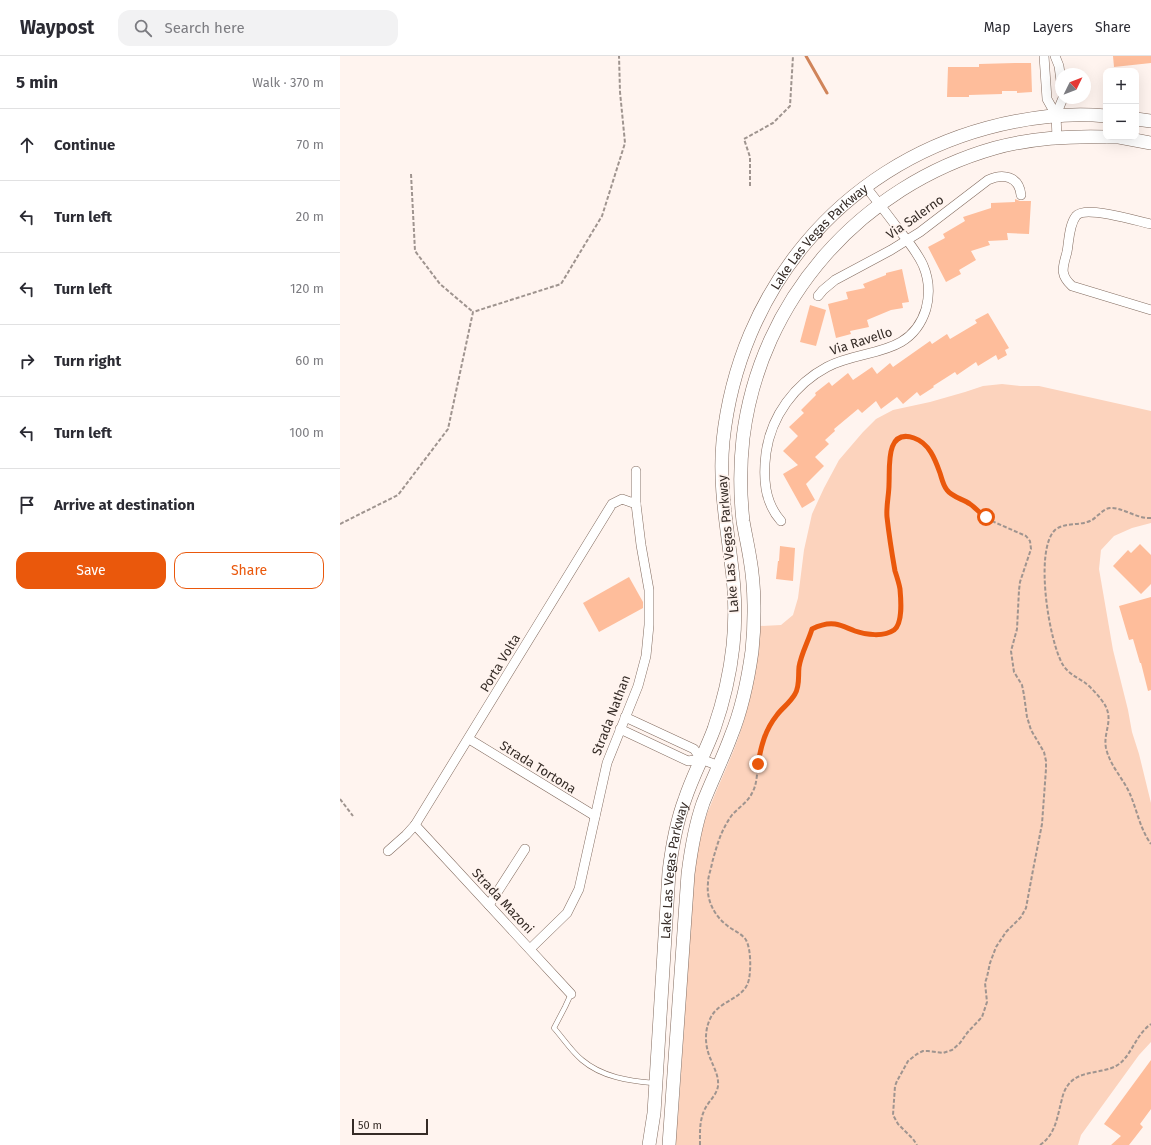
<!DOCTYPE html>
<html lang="en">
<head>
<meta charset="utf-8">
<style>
	:root { --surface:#fff; --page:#f2f2f3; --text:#2b2b33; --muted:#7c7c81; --line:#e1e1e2; --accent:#ea580c }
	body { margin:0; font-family:"Fira Sans",sans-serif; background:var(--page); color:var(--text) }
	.controls { position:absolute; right:12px; top:12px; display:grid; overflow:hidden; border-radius:8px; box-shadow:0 4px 16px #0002 }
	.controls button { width:36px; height:36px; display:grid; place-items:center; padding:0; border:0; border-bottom:1px solid var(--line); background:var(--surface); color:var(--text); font:20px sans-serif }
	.compass { position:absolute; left:715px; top:12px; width:36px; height:36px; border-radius:50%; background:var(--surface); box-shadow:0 4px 16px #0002; rotate:47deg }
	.scale { position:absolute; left:12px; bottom:10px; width:76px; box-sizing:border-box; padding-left:4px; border:2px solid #352b26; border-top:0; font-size:11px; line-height:14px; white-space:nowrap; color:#352b26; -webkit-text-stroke:3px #fff4ef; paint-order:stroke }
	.stop { position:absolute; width:12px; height:12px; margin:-9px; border:3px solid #ea580c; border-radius:50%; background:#fff }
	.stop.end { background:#ea580c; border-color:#fff; box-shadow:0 1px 4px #0008 }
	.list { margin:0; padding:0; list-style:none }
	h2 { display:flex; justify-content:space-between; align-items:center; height:52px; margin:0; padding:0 16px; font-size:17px }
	h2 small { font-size:13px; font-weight:400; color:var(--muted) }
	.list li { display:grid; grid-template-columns:26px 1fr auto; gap:12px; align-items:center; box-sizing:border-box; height:72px; padding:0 16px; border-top:1px solid var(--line) }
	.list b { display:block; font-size:15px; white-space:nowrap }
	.list em { font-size:13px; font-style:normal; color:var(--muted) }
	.actions { display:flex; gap:8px; padding:12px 16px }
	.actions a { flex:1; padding:9px 0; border:1px solid var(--accent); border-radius:12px; text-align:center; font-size:14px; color:var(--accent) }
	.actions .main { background:var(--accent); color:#fff }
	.icon { flex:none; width:22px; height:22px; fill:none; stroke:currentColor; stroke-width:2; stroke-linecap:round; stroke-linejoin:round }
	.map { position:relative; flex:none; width:811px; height:1089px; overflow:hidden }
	header { display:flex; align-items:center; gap:24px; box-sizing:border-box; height:56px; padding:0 20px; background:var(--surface); border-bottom:1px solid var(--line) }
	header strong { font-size:19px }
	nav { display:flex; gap:22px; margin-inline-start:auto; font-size:14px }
	.search { width:280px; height:36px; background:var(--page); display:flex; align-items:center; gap:10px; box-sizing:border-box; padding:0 14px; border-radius:12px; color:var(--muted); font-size:15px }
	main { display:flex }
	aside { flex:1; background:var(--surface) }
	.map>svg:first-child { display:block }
	.green { fill:#fcd3bd }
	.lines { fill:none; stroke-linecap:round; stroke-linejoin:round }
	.stream { stroke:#d0845a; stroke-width:3 }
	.building { fill:#febd9b }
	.lane-casing { stroke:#826b5f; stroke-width:5.5 }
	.street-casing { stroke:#826b5f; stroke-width:10 }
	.secondary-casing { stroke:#826b5f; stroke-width:14 }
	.path { stroke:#9f948f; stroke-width:2; stroke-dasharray:4 2; stroke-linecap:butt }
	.lane { stroke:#fff; stroke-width:4.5 }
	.street { stroke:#fff; stroke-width:9 }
	.secondary { stroke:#fff; stroke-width:13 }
	.route { stroke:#ea580c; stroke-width:5 }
	.labels { text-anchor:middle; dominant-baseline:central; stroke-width:3.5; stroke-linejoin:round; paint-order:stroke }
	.street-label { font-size:13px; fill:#352b26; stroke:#fff4ef }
</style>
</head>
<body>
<header>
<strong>Waypost</strong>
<div class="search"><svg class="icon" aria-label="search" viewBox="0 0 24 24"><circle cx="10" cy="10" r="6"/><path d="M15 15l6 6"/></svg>Search here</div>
<nav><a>Map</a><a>Layers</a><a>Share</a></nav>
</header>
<main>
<aside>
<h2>5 min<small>Walk · 370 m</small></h2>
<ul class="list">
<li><svg class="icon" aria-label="ahead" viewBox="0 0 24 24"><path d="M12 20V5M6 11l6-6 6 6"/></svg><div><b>Continue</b></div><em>70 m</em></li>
<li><svg class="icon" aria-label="left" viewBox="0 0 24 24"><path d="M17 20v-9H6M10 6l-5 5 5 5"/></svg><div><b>Turn left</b></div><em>20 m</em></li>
<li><svg class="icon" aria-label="left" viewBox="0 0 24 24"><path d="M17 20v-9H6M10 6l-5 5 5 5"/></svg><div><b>Turn left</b></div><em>120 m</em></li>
<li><svg class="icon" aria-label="right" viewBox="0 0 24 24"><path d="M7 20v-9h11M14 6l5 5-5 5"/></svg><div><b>Turn right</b></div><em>60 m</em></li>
<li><svg class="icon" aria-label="left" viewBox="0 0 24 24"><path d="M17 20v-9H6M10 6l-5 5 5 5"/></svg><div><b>Turn left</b></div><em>100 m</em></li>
<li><svg class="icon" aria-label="arrive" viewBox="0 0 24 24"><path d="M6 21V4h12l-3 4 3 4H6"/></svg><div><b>Arrive at destination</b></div></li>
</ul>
<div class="actions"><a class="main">Save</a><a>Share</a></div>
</aside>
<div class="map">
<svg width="811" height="1089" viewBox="0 0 811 1089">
	<rect width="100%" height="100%" fill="#fff4ef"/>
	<path class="green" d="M662,328L680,330H699L811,355V467L792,472L774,480L761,494L759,513L773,594L788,654L792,676L799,698L811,747V986L799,999L741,1079L738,1089H333L338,1061L354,818C358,794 361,770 371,748C380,725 391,703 399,680C411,644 418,608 420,570L441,569L453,559L458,542L464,494L472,458L484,432L499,404L523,376L536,363L553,354L590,346L625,336L643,330Z"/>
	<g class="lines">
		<path class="stream" d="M466,0L487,37"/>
	</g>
	<g class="building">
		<path d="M773,0H811V7L774,11Z"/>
		<path d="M675,7H691L692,36L677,37V35H662V38L629,39V41H607L608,11H639V8Z"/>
		<path d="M675,143L680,145H691L689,178L667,177L668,184L648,185L650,189L631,195L636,204L619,214L621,218L606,226L588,191L605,182L603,178L625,165L623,161L651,152V147L675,146Z"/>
		<path d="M562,213L569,246L562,247L563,252L551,254L527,264L529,271L510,275L511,278L496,282L488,248L508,243L506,236L525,232L523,228L546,219V217Z"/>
		<path d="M470,249L486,254L476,290L460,286Z"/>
		<path d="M648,257L669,292L665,294L667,299L658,304L656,299L638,310L636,306L617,319L615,316L593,330L594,331L580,340L577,336L563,348L557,341L541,353L536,345L522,357L518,353L494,373L495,375L485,384L489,388L475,401L484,410L466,428L475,444L462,452L443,418L458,409L443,395L458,380L449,371L464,357L461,354L476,339L475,337L489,326L492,330L508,317L513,324L532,311L537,318L550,307L553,311L590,285L592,288L607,278L610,283L637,267L635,264Z"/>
		<path d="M800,488L811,499V528L801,538L773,510L788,494L791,497Z"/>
		<path d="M440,490L455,492L453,525L436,523L438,505H439Z"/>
		<path d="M289,521L303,546V552L259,576L243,547Z"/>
		<path d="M811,541V634L808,635L801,607H800L793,583L789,584L779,550Z"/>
		<path d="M811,1004V1053L800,1068L803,1071L789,1089H771L781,1080L764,1068Z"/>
	</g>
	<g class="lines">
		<g class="lane-casing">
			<path id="lane" d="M231,938L225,951L214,972C223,982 231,995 242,1004C262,1021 289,1025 314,1027"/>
		</g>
		<g class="street-casing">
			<g id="street">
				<path d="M704,0L707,43L716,59"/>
				<path d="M715,0L719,10L721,25"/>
				<path d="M717,82L716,59L723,42"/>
				<path d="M811,168C797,165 745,149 736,160C729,169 729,185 727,196C723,211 719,218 732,230L811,254"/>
				<path d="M478,240L483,234L495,224L551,194L580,176L648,124C663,117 679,120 681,139"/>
				<path d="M441,465C424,446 423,421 426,397C431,360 455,328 487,311C523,292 571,302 586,253C590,238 589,223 583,209C577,196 568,185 559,174C548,159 537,145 526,131"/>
				<path d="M285,661L354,693L361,703L379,710"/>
				<path d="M280,673L348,705L361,703"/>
				<path d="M129,683L255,760"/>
				<path d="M75,769L231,938"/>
				<path d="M48,795L66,779L75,769L272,448L282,443L296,448"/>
				<path d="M149,849L185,793"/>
				<path d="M190,893L227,857L239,833L267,707L298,630L306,600L309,569V534L301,489L296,448V415"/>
			</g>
		</g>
		<g class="secondary-casing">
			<g id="secondary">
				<path d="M796,63L811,65"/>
				<path d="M768,81H779L811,87"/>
				<path id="s1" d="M309,1089L314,1057L329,816C332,791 336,767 345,743C353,719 365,697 374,673C383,647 390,618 393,590C396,562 395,533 391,505C386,465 379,426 383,385C399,234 500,112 647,72C685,62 726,56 766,60"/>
				<path d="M329,1089L348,818C351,794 355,770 363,747C372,724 383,702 391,680C402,653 408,624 412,595C415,567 415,531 410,503C408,490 405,477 403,465C400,438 400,409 403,382C420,243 521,130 655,92C691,82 729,80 766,81"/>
			</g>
		</g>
		<g class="path">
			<path d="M71,118L75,195L100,228L133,256"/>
			<path d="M410,130V101L404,83L433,67L450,50L453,0"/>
			<path d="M811,462C797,463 782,451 770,452C762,453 757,462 750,465C738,470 725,466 715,474C694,494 709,586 723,609C728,617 736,621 744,626C751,631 762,643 766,651C773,666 763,677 766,692C770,710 783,722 790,738C797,754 800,773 811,788"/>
			<path d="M0,468L58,439L108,373L133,256L221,228L262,160L285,87L280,36L279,0"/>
			<path d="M0,743L13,760"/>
			<path d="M360,1089C360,1076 359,1063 366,1051C370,1044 377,1038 378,1030C379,1020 374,1012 371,1004C365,991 364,976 370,963C379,943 405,944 409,923C411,913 411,893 406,884C402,878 395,875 389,871C375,861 366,845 368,827C368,820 371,814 372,807C377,789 381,774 392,759C398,752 408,746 412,737C417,729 417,717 418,708C420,697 422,686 426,675C432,660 449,652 456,637C460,629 458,619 459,610C462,597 468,586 472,573L490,567L495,568L525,578H540L551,575L555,573L558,569L560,563V532L556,518L547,460L549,428V403L551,392L558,383L562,381L567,380L579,384L584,388L591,396L596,408L603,429L608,436L629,447L642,459L654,466L686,480L690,485L691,493L680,526L679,534L677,573L671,595L674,616L682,629L684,639L687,661L691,674L704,696L706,705V713L702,768L693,814L686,852L681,861L666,876L656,891L650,907L647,921L645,927L647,946L642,961L627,977L620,987L612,994L603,997L588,995H583L577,998L568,1005L557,1025L555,1030L553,1059L558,1068L573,1083L577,1089"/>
			<path d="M700,1089C716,1078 717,1061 722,1043C723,1038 725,1033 728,1029C739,1014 761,1018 776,1010C791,1002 795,979 811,968"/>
		</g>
		<use href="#lane" class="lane"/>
		<use href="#street" class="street"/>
		<use href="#secondary" class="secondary"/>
	</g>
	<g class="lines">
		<path class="route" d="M418,708C421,690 425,674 437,659C442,652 450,647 455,638C460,630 458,620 459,611C461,598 468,586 472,573C478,570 488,567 495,568C502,569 509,573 515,575C526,579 544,581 554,574C563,567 561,544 560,533C559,527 557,521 555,515C552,498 549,479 547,461C546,450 549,439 549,428C550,412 545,372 574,382C589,387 595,403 600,417C602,423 603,429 607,434C612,441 623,443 630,448C636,452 640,458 646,461"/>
	</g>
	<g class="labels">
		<g class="street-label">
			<text transform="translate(575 161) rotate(-35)">Via Salerno</text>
			<text stroke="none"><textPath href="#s1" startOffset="947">Lake Las Vegas Parkway</textPath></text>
			<text transform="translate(521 285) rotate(-18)">Via Ravello</text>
			<text transform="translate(388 488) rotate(-95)">Lake Las Vegas Parkway</text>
			<text transform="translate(160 607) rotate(-59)">Porta Volta</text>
			<text transform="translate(271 659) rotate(-69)">Strada Nathan</text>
			<text transform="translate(198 711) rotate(32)">Strada Tortona</text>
			<text stroke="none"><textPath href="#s1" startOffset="276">Lake Las Vegas Parkway</textPath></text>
			<text transform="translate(163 845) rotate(47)">Strada Mazoni</text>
		</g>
	</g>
</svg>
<div class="controls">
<button>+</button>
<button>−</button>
</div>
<svg class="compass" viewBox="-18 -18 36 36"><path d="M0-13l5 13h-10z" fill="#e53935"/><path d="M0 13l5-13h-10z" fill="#7c7c81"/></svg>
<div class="scale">50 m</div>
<div class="stop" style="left:646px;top:461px"></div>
<div class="stop end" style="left:418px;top:708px"></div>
</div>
</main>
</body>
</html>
